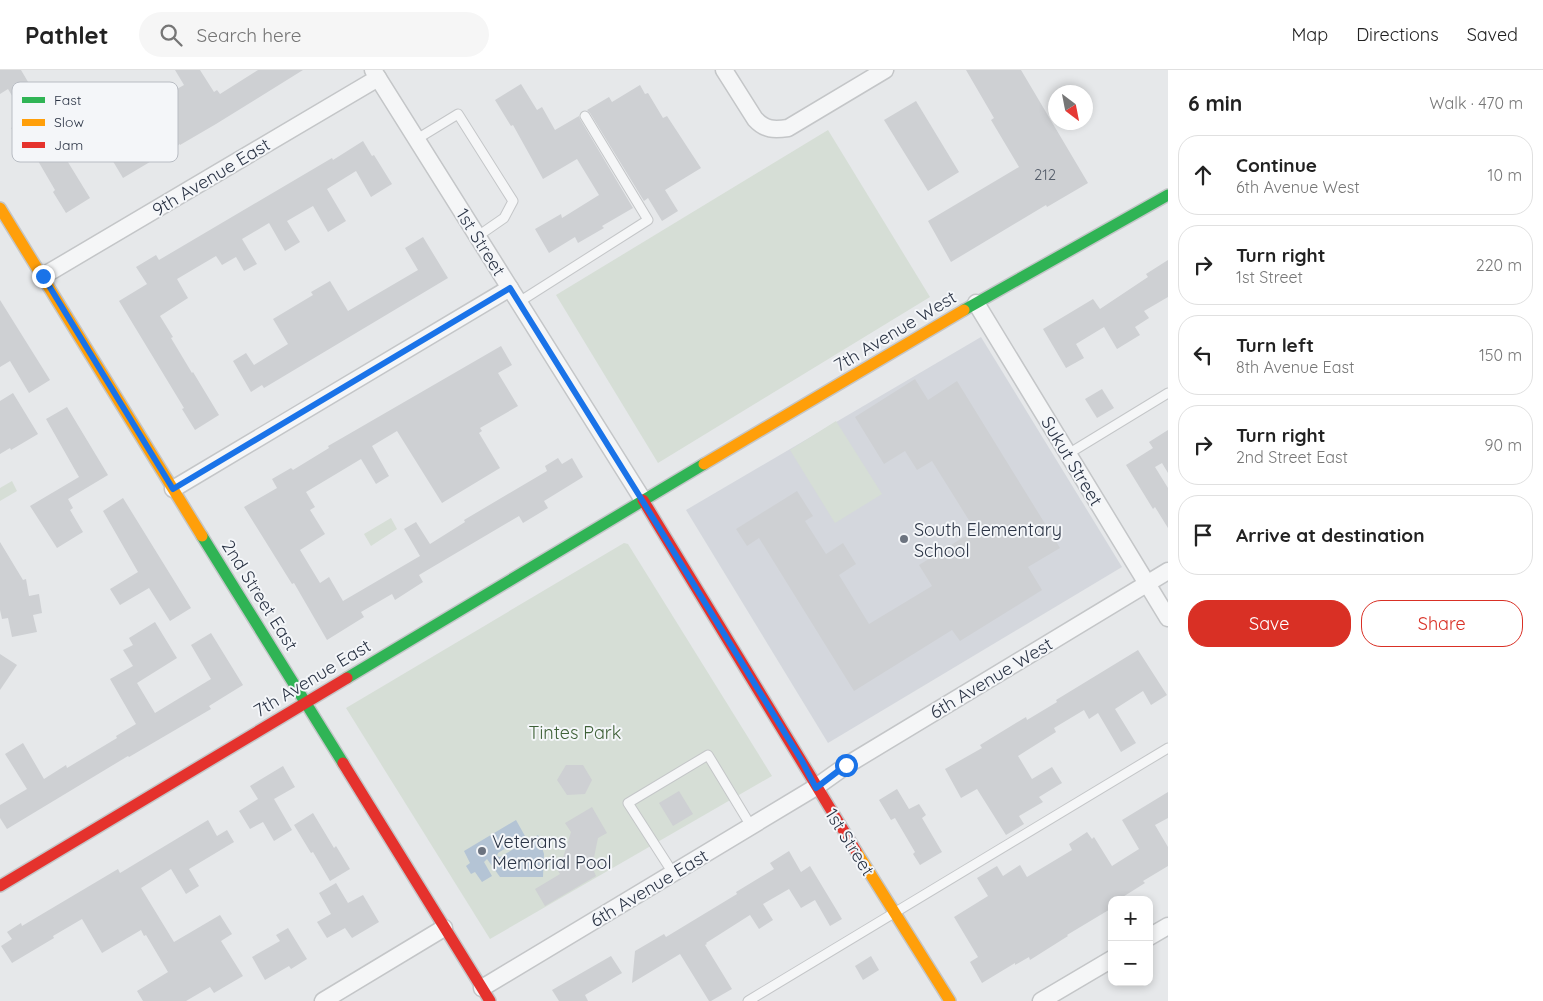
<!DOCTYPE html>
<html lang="en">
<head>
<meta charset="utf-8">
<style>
	:root { --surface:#fff; --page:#f6f6f6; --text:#222; --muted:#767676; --line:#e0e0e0; --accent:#d93025 }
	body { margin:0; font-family:Quicksand,sans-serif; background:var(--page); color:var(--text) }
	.controls { position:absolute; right:15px; bottom:15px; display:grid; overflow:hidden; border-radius:10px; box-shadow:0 2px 8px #0003 }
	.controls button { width:45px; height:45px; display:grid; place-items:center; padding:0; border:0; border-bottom:1px solid var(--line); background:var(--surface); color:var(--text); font:25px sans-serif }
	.compass { position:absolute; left:1048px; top:15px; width:45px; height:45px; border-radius:50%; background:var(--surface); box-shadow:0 2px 8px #0003; rotate:148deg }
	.stop { position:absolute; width:15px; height:15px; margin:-11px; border:4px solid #1a73e8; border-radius:50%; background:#fff }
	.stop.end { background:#1a73e8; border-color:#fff; box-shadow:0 1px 5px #0008 }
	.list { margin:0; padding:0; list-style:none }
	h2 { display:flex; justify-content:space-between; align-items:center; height:65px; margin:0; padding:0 20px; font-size:21px }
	h2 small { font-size:16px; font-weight:400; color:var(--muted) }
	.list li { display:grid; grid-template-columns:32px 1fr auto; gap:15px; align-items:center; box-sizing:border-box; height:80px; margin:0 10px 10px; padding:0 10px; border:1px solid var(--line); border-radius:20px }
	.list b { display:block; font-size:19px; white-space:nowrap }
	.list p { margin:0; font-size:16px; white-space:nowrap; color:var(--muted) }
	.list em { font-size:16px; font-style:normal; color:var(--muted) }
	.actions { display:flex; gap:10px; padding:15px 20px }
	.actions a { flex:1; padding:11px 0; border:1px solid var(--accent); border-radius:20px; text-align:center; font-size:18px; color:var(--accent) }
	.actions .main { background:var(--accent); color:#fff }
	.icon { flex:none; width:28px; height:28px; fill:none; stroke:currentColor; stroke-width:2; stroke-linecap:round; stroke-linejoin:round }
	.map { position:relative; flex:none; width:1168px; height:931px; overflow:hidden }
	header { display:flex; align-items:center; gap:30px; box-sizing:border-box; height:70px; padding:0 25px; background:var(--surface); border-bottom:1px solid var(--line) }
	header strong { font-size:24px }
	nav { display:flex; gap:28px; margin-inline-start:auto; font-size:18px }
	.search { width:350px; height:45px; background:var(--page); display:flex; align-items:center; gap:12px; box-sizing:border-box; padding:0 18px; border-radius:28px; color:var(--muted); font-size:19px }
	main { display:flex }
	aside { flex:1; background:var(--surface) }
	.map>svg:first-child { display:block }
	.built { fill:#d4d7dd }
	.green { fill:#d6ded6 }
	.water { fill:#b4c4d5 }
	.building { fill:#ced0d3 }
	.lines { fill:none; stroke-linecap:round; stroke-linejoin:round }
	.lane-casing { stroke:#c4c6c8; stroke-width:11 }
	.street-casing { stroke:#c4c6c8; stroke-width:19 }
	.fast-casing { stroke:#c4c6c8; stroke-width:14 }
	.slow-casing { stroke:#c4c6c8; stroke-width:14 }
	.jam-casing { stroke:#c4c6c8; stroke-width:14 }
	.lane { stroke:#f5f6f7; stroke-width:9 }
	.street { stroke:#f5f6f7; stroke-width:16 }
	.fast { stroke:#30b455; stroke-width:11 }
	.slow { stroke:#ff9f0a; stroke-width:11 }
	.jam { stroke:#e5322d; stroke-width:11 }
	.route { stroke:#1a73e8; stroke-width:6 }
	.poi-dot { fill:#6c737f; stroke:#f4f6f9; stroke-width:2 }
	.labels { text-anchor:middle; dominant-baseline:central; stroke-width:4; stroke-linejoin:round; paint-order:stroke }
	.number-label { font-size:15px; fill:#545c69 }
	.street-label { font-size:18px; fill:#2b3445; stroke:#f4f6f9 }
	.poi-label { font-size:18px; fill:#2b3445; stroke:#f4f6f9; text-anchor:start }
	.park-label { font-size:18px; fill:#3f6138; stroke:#f4f6f9 }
	.key { fill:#f4f6f9; stroke:#b8bcc3; stroke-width:1 }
	.key-label { font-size:14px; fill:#2b3445 }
</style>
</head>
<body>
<header>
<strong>Pathlet</strong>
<div class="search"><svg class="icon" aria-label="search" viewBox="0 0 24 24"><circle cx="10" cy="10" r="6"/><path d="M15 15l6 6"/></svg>Search here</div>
<nav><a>Map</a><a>Directions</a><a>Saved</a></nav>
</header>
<main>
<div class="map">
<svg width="1168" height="931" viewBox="0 0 1168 931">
	<rect width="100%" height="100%" fill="#e6e8ea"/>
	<path class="built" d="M981,267L1122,497L828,673L686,440Z"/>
	<g class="green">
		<path d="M828,60L930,227L658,393L556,225Z"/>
		<path d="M836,351L882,424L835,453L790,380Z"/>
		<path d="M12,411L17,421L0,431V418Z"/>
		<path d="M391,448L397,459L371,476L364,464Z"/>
		<path d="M624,473L628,474L772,706L490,869L346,638Z"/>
	</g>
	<path class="water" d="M516,750L525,766L498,783L497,786L500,787L538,765L544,784L543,807H500L487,789L484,792L492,806L482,812L475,802L471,804L466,796L470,793L464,781Z"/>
	<g class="building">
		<path d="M0,0H21L54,56L69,47L84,71L63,84L90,128L66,143L53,122L55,120L34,84L29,87L11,58L26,49L8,19L0,24Z"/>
		<path d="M175,0H200L214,22L217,20L220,24L258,0H303L216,54L180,75V74L123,108L111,88L158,60L145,37L184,15Z"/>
		<path d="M966,0H1021L1088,113L1047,137L1046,135L951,192L928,151L1019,97L991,50L994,48Z"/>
		<path d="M521,14L537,40L542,37L555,60L579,46L580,49L633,138L602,156L604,158L578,173L575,167L549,183L535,159L561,144L562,148L599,125L577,89L543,109L513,55L511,56L495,30Z"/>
		<path d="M640,15L645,24L648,23L663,48L667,46L701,98L665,120L678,141L662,151L648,128L644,131L590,43L587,40L609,27L612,32Z"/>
		<path d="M916,31L959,102L928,121L884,50Z"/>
		<path d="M363,71L372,86L374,85L392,114L371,127L356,101L327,119L346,151L328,162L313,136L287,151L300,172L285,181L269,153L242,169L257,194L244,201L236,187L222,195L216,186L177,209L188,228L160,246L173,267L171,268L192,303L193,302L219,345L195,360L182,339L184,338L119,231L147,214L136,197L156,185L159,190L332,88L333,90Z"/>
		<path d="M423,167L448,208L264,318L262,315L251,322L233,291L246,283L254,295L288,274L273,249L313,225L311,222L330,211L348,241L418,200L405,178Z"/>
		<path d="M1168,190V227L1144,241L1149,248L1135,257L1140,265L1117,279L1104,257L1076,274L1084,288L1066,298L1043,259L1093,229L1100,239L1148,207L1146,204Z"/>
		<path d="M0,230L50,310L29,323L10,291L0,297Z"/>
		<path d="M501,276L512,295L498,303L518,336L480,358L482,361L479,363L500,398L442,433L397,361L372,376L389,406L376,414L361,389L306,422L315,437L310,440L325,464L300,480L320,513L329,507L343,531L420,486L404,459L416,452L430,474L465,452L464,450L547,401L545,396L558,388L562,394L572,388L583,407L544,431L548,438L523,453L519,446L419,505L423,512L395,530L392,524L361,542L364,547L327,570L294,513L292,514L244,437L277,418L272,409L291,398L293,400L329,378L328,376L342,368Z"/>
		<path d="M915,309L928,330L957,311L1060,478L1028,497L1042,520L960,571L952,560L854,621L759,468L747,476L736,459L797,421L813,446L805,451L826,484L843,473L856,494L839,505L869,554L932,516L919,495L975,460L932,391L917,400L905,381L884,394L855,347Z"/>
		<path d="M1102,319L1114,338L1097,348L1085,329Z"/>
		<path d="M13,323L38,364L11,380L10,378L0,384V331Z"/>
		<path d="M67,337L108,405L68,429L73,438L70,440L83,462L57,478L30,436L79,407L46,349Z"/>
		<path d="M1168,360V403L1162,393L1155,397L1168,418V458L1155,437L1153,439L1126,395L1153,378L1149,372Z"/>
		<path d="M123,428L191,538L170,551L149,518L120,535L110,519L138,502L103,441Z"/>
		<path d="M0,472L23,510L26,509L29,526L39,524L42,543L33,545L37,562L12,567L8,548L2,549L0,540Z"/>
		<path d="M155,552L177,588L137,613L155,643L211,609L191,575L211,563L243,615L209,636L211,639L129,687L128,686L7,759L0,748V735L27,719L5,684L23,673L44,709L66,695L67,698L117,668L116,666L136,654L110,609L133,596L123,580L133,575L129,568Z"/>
		<path d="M1138,580L1167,625L1151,635L1143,621L1115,639L1136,673L1121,682L1098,643L1089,649L1084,640L1054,658L1056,662L1018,686L1032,709L1052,697L1062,713L1039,727L1043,732L1019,746L1024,754L1006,765L977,719L961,728L945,699L982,678L980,675L1026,647L1027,650L1057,632L1056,630Z"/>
		<path d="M0,584L17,595L0,620Z"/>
		<path d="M566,695H583L592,710L585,724L567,725L557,710Z"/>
		<path d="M283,696L295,717L274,729L292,760L274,771L263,752L250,759L239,741L258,729L250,716Z"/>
		<path d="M897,719L909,739L919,734L926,745L922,748L942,782L920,795L913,784L915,782L895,748L891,750L879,730Z"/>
		<path d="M679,721L693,744L673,756L659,733Z"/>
		<path d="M1168,722V748L1155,755L1168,777V796L1143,811L1145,813L1118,830H1112V838L1067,865L1068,866L1030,890L1029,887L1015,895V893L982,913L970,892L978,887L954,847L988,826L977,808L997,796L1003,806L1020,795L1027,807L1072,780L1069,774L1087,762L1092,769L1094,767L1112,796L1139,779L1122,750Z"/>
		<path d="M592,737L607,763L598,768L592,797L596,806L545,836L535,819L560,804L555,796L562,791L571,762L565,753Z"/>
		<path d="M313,743L334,778L336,776L350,799L330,811L313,782L311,783L294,755Z"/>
		<path d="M208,750L217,766L227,760L234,772L189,799L199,816L186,824L171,799L141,818L174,872L220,845L232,864L221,871L243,906L214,923L210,917L186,931H143L137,921L168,902L146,865L144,866L141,860L102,883L82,849L53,866L54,868L12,893L1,876L12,869L7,862L21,853L22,856L118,799L120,803Z"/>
		<path d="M789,781L801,802L810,796L842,849L830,856L815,830L801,838L789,819L763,834L773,850L759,859L750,845L706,873L707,874L705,875L732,919L711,931H709L680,884L632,913L635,881L664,864L666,867L737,824L736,822L774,799L770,793Z"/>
		<path d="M336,813L348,833L363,825L379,852L352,868L345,858L327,868L317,852L331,844L319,823Z"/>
		<path d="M288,858L307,889L291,899L289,896L265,910L252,887L280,871L276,865Z"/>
		<path d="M611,886L622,903L585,925L588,931H559L552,920Z"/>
		<path d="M871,886L879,900L863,910L855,896Z"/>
	</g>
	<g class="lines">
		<g class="lane-casing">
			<g id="lane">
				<path d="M417,69L458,44L513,131L504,148L478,166"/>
				<path d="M519,232L648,150L585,46"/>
				<path d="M1068,384L1168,323"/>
				<path d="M673,803L628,733L708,685L751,756"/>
				<path d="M748,931L1168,678"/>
			</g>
		</g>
		<g class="street-casing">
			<g id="street">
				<path d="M373,0L643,430"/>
				<path d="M724,0L755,49C765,60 774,60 788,58L885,0"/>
				<path d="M43,206L378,8"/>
				<path d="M976,233L1168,548"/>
				<path d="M173,419L510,218"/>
				<path d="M1149,867L1168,856"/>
				<path d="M482,918L816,717L847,695L1168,501"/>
				<path d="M323,931L444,858"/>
				<path d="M1041,931L1112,889"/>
			</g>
		</g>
		<g class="fast-casing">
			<g id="fast">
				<path d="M964,240L1168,125"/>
				<path d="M202,466L343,693"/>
				<path d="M347,608L704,394"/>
			</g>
		</g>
		<g class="slow-casing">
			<g id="slow">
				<path d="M0,138L202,466"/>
				<path d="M704,394L964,240"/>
				<path d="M856,781L950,931"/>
			</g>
		</g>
		<g class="jam-casing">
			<g id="jam">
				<path d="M643,430L856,781"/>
				<path d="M343,693L490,931"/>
				<path d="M0,816L347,608"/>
			</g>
		</g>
		<use href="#lane" class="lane"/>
		<use href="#street" class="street"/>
		<use href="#fast" class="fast"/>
		<use href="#slow" class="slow"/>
		<use href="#jam" class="jam"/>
	</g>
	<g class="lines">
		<path class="route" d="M43,206L173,419L510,218L642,430L802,691L816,718L846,695"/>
	</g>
	<g class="poi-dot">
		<circle cx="904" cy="469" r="5"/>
		<circle cx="482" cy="781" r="5"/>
	</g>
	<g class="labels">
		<g class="number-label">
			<text x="1045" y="104">212</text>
		</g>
		<g class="street-label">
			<text transform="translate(211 107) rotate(-31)">9th Avenue East</text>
			<text transform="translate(481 172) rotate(58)">1st Street</text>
			<text transform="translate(895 261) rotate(-31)">7th Avenue West</text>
			<text transform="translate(1072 391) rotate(59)">Sukut Street</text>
			<text transform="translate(260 525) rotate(58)">2nd Street East</text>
			<text transform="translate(312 608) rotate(-31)">7th Avenue East</text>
			<text transform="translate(991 608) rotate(-31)">6th Avenue West</text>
			<text transform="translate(850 772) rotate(58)">1st Street</text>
			<text transform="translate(649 818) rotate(-31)">6th Avenue East</text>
		</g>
		<g class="poi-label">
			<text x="914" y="459">South Elementary<tspan x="914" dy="21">School</tspan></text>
			<text x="492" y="771">Veterans<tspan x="492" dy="21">Memorial Pool</tspan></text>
		</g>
		<g class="park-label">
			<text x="575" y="662">Tintes Park</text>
		</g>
	</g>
	<rect x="12" y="12" width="166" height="80" rx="8" class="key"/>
	<rect x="22" y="27" width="23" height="6" fill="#30b455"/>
	<rect x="22" y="49" width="23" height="7" fill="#ff9f0a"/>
	<rect x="22" y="72" width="23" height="6" fill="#e5322d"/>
	<g class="key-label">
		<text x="54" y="35">Fast</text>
		<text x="54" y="57">Slow</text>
		<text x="54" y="80">Jam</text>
	</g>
</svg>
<div class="controls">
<button>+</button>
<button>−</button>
</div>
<svg class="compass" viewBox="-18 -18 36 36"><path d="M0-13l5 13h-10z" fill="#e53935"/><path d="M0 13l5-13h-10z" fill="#767676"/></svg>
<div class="stop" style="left:846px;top:695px"></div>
<div class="stop end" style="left:43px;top:206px"></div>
</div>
<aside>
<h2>6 min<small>Walk · 470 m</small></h2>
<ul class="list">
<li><svg class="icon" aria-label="ahead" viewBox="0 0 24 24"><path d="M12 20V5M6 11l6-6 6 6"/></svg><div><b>Continue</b><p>6th Avenue West</p></div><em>10 m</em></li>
<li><svg class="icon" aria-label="right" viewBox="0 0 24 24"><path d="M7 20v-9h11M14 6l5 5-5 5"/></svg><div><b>Turn right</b><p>1st Street</p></div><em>220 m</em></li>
<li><svg class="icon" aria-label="left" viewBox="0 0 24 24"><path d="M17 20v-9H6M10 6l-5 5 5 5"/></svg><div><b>Turn left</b><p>8th Avenue East</p></div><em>150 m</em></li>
<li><svg class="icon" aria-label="right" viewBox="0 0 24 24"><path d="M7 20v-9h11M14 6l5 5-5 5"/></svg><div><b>Turn right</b><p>2nd Street East</p></div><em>90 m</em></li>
<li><svg class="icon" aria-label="arrive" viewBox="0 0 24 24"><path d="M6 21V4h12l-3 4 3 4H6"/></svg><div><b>Arrive at destination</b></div></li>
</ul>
<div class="actions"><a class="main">Save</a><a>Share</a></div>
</aside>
</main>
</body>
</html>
